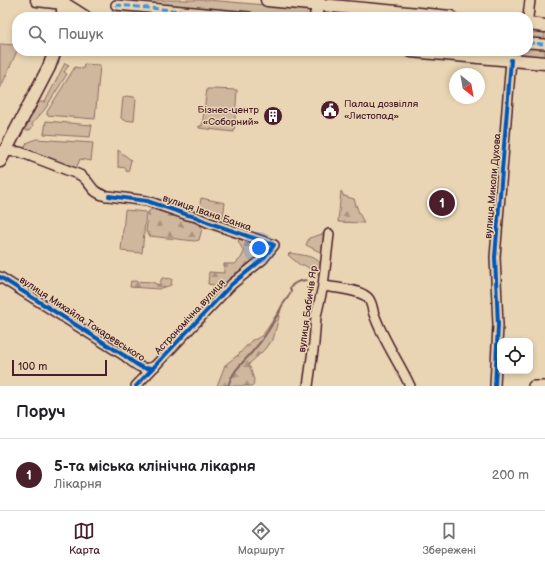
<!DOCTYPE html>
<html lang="uk">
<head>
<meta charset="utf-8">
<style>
	:root { --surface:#fff; --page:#f6f6f6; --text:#202124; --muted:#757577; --line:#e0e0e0; --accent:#4a1f2b }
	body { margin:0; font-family:"Balsamiq Sans",sans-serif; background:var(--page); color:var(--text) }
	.controls { position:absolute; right:12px; bottom:12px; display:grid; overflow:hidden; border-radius:8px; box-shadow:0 2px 6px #0003 }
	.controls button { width:36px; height:36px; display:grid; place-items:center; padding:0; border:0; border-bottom:1px solid var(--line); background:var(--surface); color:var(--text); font:20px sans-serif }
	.compass { position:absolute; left:449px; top:68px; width:36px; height:36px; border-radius:50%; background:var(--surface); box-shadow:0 2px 6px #0003; rotate:149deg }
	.scale { position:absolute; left:12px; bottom:10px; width:95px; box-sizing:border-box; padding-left:4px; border:2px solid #4a1f2b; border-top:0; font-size:11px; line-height:14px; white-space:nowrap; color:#4a1f2b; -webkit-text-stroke:3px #e9d5b3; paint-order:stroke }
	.you { position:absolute; left:259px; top:248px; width:14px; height:14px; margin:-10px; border:3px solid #fff; border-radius:50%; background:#1a73e8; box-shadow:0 0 0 6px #1a73e833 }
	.badge { display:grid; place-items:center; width:26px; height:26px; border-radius:50%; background:var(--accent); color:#fff; font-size:13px; font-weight:700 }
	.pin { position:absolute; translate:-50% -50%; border:2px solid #fff; box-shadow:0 1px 4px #0006 }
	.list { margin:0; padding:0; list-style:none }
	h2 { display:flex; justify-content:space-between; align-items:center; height:52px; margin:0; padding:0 16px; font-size:17px }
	h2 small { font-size:13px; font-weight:400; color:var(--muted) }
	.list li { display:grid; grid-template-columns:26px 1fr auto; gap:12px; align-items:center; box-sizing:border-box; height:72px; padding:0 16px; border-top:1px solid var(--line) }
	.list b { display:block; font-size:15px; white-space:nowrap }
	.list p { margin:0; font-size:13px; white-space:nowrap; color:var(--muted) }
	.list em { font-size:13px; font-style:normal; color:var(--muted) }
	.icon { flex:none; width:22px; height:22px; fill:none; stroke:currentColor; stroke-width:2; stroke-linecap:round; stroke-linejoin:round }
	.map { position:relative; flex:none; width:545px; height:386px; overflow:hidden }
	.search { position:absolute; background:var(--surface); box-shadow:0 2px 6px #0003; left:12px; right:12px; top:12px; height:44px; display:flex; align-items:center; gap:10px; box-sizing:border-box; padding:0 14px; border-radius:16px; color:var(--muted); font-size:15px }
	.sheet { height:124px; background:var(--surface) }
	nav { display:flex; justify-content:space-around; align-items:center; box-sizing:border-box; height:56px; border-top:1px solid var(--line); background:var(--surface); font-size:11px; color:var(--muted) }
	nav a { display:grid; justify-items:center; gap:2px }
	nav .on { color:var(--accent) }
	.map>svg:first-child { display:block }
	.green { fill:#cfb79d; stroke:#8c6b64 }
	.forest { fill:url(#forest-firs); stroke:#8c6b64 }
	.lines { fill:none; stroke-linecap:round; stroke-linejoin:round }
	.stream { stroke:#85625d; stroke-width:2 }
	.minor-casing { stroke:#4a1f2b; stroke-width:12 }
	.major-casing { stroke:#4a1f2b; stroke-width:15 }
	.minor { stroke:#e9d5b3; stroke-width:9 }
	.major { stroke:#e9d5b3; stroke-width:12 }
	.quiet { stroke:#4194d7; stroke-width:3; stroke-dasharray:6 3; stroke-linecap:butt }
	.cycleway-casing { stroke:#e9d5b3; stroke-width:6 }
	.cycleway { stroke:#0057b8; stroke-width:4 }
	.labels { text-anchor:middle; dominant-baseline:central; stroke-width:3; stroke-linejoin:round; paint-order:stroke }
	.poi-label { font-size:10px; fill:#4a1f2b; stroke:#e9d5b3; text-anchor:start }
	.street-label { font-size:10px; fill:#4a1f2b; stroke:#e9d5b3 }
</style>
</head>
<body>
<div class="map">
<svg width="545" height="386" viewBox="0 0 545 386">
	<defs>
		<pattern id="forest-firs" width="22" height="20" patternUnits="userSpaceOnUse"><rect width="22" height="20" fill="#cfb79d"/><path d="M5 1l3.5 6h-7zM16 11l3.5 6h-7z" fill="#aa9480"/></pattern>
	</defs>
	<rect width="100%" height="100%" fill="#e9d5b3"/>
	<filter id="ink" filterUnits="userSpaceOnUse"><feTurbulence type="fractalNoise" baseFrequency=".025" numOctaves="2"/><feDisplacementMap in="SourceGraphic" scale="8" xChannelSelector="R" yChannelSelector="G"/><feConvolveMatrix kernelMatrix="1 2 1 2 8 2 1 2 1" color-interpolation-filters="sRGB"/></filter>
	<g filter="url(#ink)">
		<g class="green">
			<path d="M114,0H208L310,9L309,17H112Z"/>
			<path d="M528,29L545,31V59L459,51H528Z"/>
			<path d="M0,44L17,45V51L0,89Z"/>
			<path d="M65,63L69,65L64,72L67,74L45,109L32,124L33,126L30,130H24L39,102H45Z"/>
			<path d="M84,64L100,65L95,119L47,115V112L75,67L83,69Z"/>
			<path d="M207,89H213L237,90L234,132L199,128V126H202Z"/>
			<path d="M126,96L134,97L136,99L134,120L132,121L123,120L121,118L123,98Z"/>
			<path d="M46,121L92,125L90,137L44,134Z"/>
			<path d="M36,139L93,143L91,161L80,159L76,169L23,150L27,143Z"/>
			<path d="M118,150L131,160L128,172L126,171V168L118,167Z"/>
			<path d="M201,198L225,203L223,217L199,211Z"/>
			<path d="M125,210L146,212L142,253L121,251Z"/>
			<path d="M326,233L324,253H322L306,245L309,238Z"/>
			<path d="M290,253C299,255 315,255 321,264C323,267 322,273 323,277L304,265H300L288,255Z"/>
		</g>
		<g class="forest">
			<path d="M341,191L344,196L354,199L359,213L364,223L338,222Z"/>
			<path d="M154,207L199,222L202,229L199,240L195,241L149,236L146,232L148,212Z"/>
			<path d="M241,238L266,247L263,256L226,287L208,284L209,272L224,273V264H235L241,258L244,252L238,241Z"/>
			<path d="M162,278L172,279L171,285L159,289L130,287L131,281L152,282L159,285Z"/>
			<path d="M281,309L273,340L262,352L249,364L254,380L253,386H217L225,365L238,355L252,340C267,338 271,318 281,309Z"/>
		</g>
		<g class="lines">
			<path class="stream" d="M228,386C232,371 243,363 253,351C266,337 274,321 283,304C286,300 289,297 291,291L290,288C294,282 299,281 306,280"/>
			<g class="minor-casing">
				<g id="minor">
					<path d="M116,5L249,17"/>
					<path d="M528,17L530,0"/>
					<path d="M528,43L545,44"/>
					<path d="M0,151L20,152L80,175C93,183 88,191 106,196"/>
					<path d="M109,196L147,201L188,215L196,217L207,222L274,245L263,259L232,284L136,386"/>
					<path d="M0,277L125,356C134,363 143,373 155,366"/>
					<path d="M323,286C335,288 358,289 367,297C372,301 372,309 374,314C383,340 399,362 410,386"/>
					<path d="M308,386L314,343L316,316L323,286L329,234"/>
					<path d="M495,386L498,325L495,257L511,60"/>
					<path d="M533,386H545"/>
				</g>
			</g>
			<g class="major-casing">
				<g id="major">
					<path d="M37,0L63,3L85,17"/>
					<path d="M267,0L451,17"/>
					<path d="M63,17V0"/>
					<path d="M316,17L318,5"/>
					<path d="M528,24L545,26"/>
					<path d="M411,51L545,63"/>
					<path d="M0,161L49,67L55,51"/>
				</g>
			</g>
			<use href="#minor" class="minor"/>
			<use href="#major" class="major"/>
			<g class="quiet">
				<path d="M116,5L249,17"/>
				<path d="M528,43L545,44"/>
			</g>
			<g class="cycleway-casing">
				<g id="cycleway">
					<path d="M109,196L147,201L188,215L196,217L207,222L274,245L263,259L232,284L136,386"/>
					<path d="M0,277L125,356C135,363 144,373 156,366"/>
					<path d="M495,386L498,325L495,257L511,60"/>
				</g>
			</g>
			<use href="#cycleway" class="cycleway"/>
		</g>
	</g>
	<defs>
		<g id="civic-disc" transform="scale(1)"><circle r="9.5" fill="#4a1f2b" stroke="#e9d5b3"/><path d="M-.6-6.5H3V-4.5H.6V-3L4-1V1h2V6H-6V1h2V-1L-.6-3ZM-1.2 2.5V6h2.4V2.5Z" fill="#fff"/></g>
		<g id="building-disc" transform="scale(1)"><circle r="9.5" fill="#4a1f2b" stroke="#e9d5b3"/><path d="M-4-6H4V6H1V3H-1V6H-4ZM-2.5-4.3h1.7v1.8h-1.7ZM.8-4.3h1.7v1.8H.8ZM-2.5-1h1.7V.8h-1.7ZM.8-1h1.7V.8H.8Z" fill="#fff"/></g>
	</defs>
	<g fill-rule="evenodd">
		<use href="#civic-disc" x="330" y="110"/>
		<use href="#building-disc" x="273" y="116"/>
	</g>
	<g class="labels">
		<g class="poi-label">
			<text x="344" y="104">Палац дозвілля<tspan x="344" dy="12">«Листопад»</tspan></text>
			<text x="259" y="110" text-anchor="end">Бізнес-центр<tspan x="259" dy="12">«Соборний»</tspan></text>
		</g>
		<g class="street-label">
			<text transform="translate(493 186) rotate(-85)">вулиця Миколи Духова</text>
			<text transform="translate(207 213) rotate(19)">вулиця Івана Банка</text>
			<text transform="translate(308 309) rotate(-82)">вулиця Бабичів Яр</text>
			<text transform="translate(190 317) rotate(-47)">Астрономічна вулиця</text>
			<text transform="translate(82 319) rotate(33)">вулиця Михайла Токаревського</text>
		</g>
	</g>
</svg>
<div class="controls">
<button><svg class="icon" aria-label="locate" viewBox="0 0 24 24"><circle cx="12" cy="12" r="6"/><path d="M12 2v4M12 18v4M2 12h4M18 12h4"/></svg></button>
</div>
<svg class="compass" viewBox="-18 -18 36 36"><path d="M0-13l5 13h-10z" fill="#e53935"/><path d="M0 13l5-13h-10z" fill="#757577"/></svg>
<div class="scale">100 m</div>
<div class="you"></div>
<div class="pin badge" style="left:442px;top:203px">1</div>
<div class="search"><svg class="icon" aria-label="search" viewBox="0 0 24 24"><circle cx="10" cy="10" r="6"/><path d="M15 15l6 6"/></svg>Пошук</div>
</div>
<section class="sheet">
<h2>Поруч<small></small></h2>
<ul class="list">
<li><span class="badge">1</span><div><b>5-та міська клінічна лікарня</b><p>Лікарня</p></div><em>200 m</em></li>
</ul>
</section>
<nav>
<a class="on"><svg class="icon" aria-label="map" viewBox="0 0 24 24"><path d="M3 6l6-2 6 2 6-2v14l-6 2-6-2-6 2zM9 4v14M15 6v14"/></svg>Карта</a>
<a><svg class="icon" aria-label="directions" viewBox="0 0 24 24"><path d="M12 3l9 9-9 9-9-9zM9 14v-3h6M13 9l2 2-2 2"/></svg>Маршрут</a>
<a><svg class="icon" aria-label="saved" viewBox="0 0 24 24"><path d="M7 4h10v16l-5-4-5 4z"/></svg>Збережені</a>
</nav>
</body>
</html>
